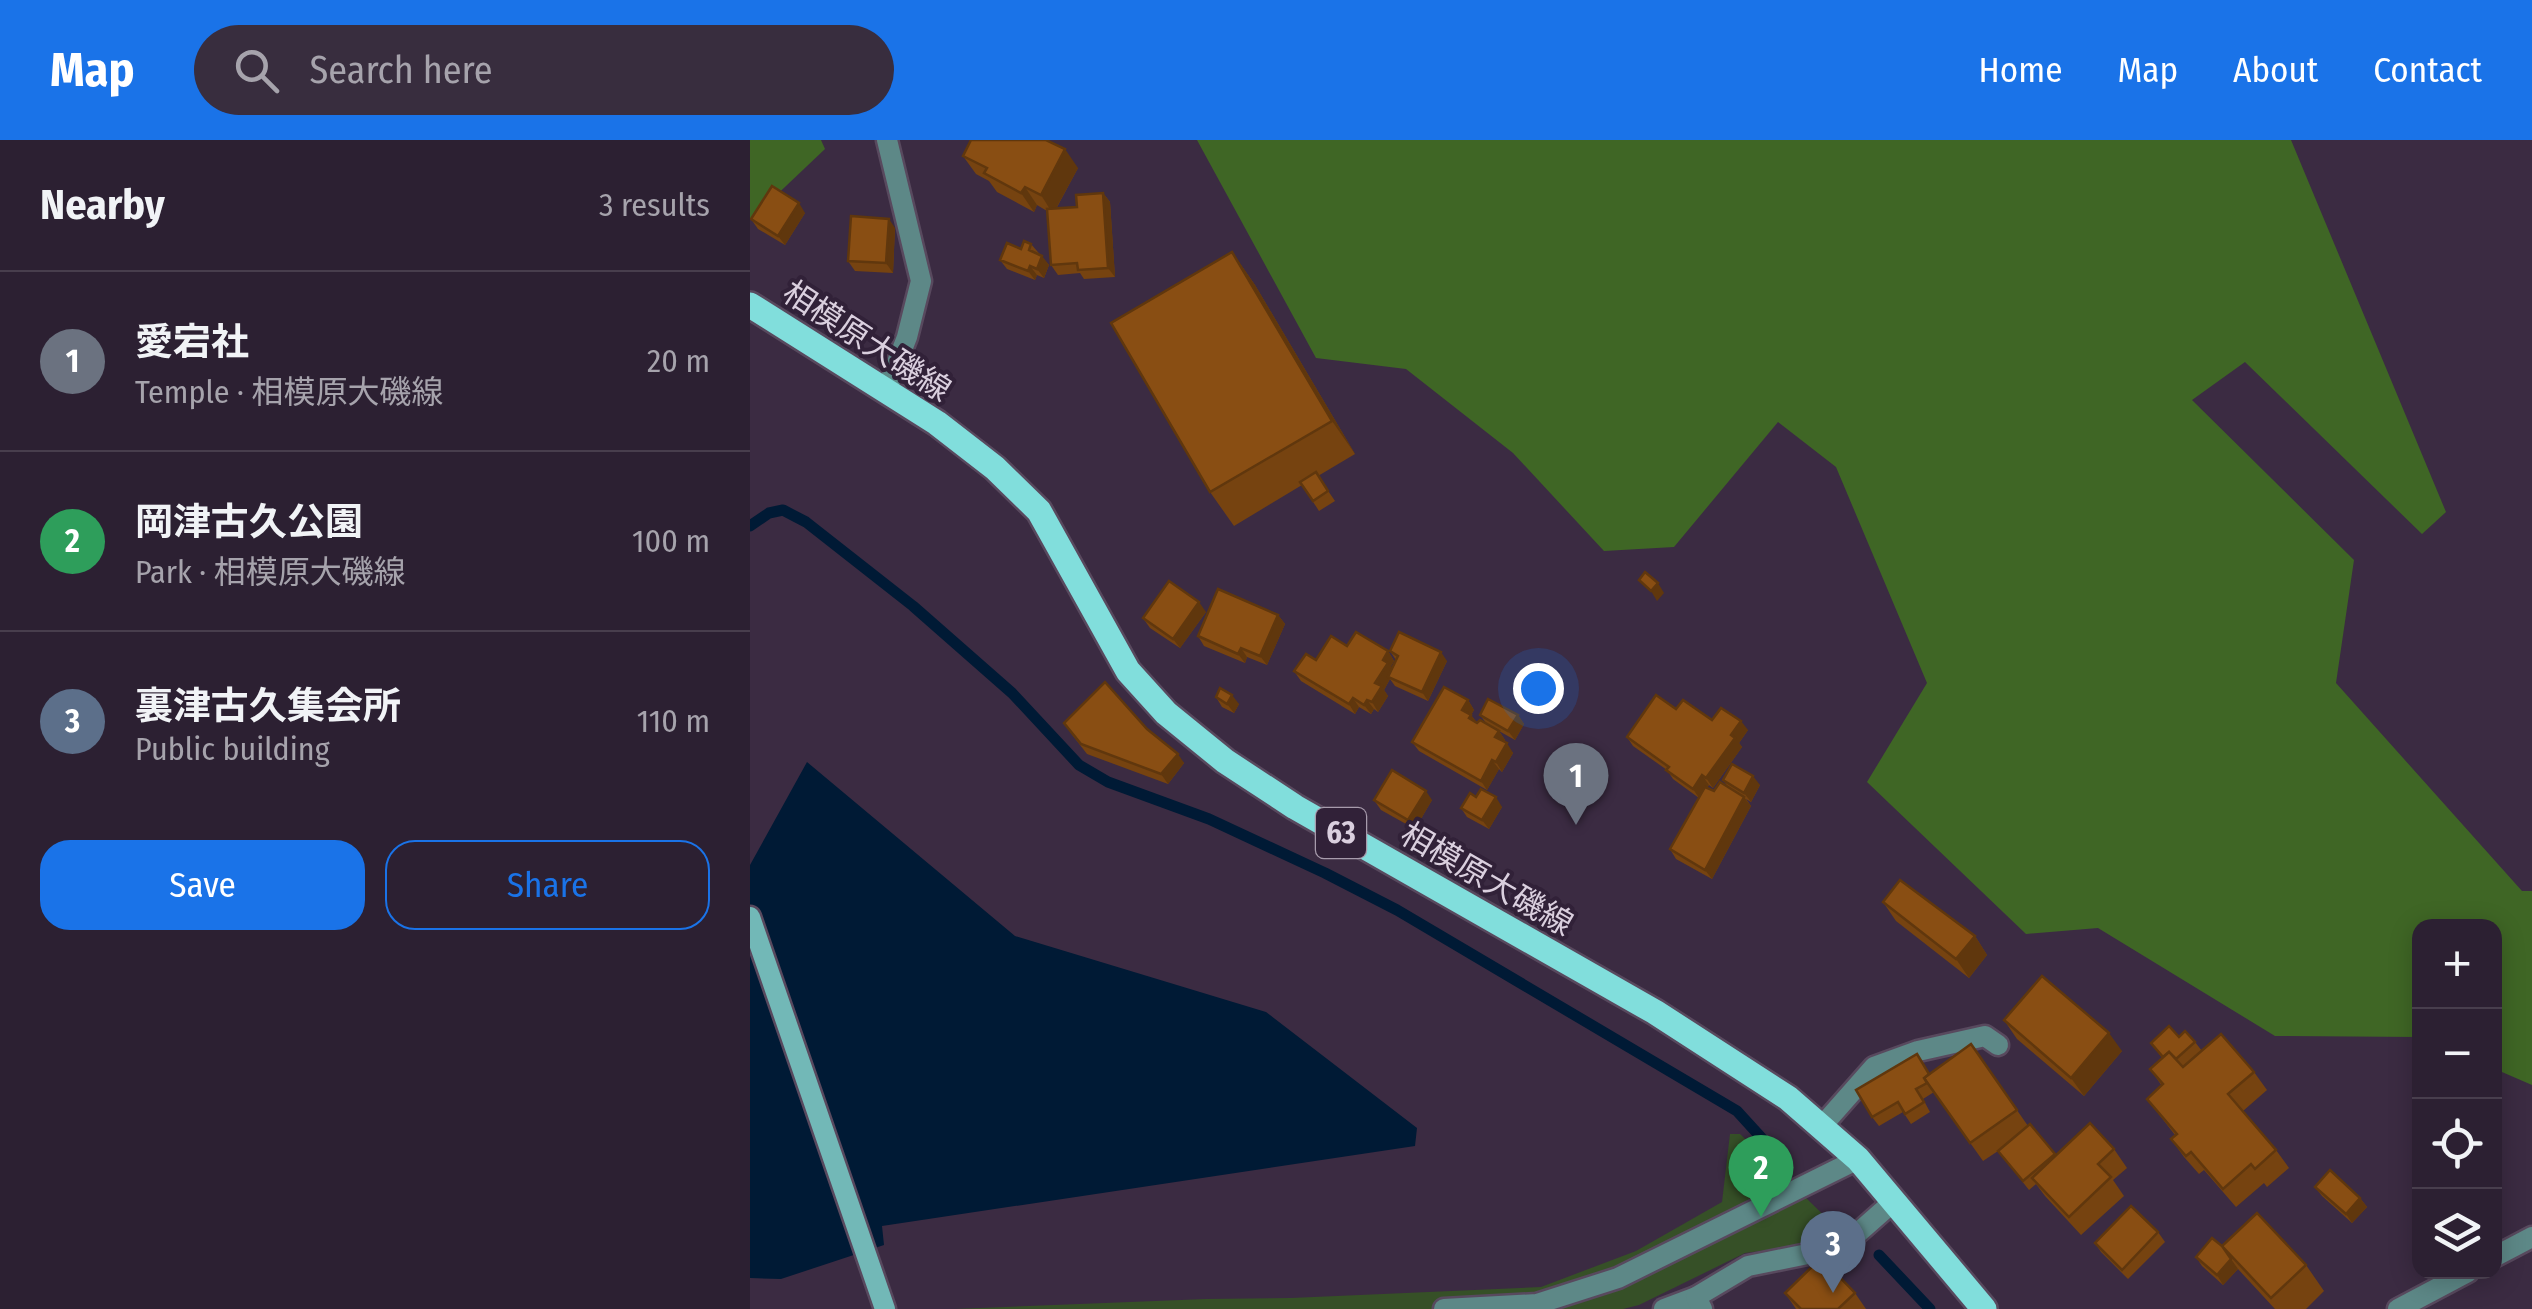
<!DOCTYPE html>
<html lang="en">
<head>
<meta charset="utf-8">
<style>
	:root { --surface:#2c2032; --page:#382d3e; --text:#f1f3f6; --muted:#a6a3ac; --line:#483e4d; --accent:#1a73e8 }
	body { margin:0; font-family:"Fira Sans Condensed","Noto Sans JP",sans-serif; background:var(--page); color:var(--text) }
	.controls { position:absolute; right:30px; bottom:30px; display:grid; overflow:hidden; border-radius:20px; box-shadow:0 5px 25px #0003 }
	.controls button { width:90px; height:90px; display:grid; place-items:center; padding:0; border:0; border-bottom:2px solid var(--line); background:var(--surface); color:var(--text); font:50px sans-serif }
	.you { position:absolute; left:788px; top:548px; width:35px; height:35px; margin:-25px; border:8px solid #fff; border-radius:50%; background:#1a73e8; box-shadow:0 0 0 15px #1a73e833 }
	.badge { display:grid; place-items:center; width:65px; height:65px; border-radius:50%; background:var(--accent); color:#fff; font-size:32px; font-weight:700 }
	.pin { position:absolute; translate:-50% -82px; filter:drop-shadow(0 2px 5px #0008) }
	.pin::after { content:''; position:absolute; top:52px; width:35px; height:30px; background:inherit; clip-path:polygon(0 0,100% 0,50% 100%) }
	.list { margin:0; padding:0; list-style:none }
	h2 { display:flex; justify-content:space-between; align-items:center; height:130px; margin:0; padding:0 40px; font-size:42px }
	h2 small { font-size:32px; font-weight:400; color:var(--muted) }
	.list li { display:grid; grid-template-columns:65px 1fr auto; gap:30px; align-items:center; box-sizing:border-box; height:180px; padding:0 40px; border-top:2px solid var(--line) }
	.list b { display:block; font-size:38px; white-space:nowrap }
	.list p { margin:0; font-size:32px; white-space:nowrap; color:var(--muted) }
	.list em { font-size:32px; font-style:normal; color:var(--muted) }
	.actions { display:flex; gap:20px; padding:30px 40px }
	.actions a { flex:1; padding:22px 0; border:2px solid var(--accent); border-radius:30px; text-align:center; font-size:35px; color:var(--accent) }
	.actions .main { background:var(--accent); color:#fff }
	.icon { flex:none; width:55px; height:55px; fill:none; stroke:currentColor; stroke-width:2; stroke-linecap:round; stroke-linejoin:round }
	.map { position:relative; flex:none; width:1782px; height:1169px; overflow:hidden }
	header { display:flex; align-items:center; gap:60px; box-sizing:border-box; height:140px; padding:0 50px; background:var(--accent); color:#fff }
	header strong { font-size:48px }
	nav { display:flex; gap:55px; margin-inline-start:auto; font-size:35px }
	.search { width:700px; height:90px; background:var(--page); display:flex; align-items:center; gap:25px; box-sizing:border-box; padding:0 35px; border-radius:55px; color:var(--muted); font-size:38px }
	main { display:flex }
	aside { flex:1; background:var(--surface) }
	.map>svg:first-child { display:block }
	.green { fill:#365027 }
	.forest { fill:#3f6625 }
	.water { fill:#001a35 }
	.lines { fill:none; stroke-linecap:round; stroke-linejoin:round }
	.stream { stroke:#001a35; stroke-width:11 }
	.street-casing { stroke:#58495e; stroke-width:25 }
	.secondary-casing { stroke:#58495e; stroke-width:25 }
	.primary-casing { stroke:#58495e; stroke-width:30 }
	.street { stroke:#5d8887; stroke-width:20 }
	.secondary { stroke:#72b8b7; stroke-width:20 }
	.primary { stroke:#81dedc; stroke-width:25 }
	.wall { fill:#764310 }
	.shaded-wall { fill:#60370d }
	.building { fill:#894e13; stroke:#60370d; stroke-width:2.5 }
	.labels { text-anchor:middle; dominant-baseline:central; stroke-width:8; stroke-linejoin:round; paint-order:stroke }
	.shield { fill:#312138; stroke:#a79bac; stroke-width:2.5 }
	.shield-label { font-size:30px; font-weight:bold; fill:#dacfde }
	.street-label { font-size:32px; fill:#dacfde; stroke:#312138 }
</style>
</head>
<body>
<header>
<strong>Map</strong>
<div class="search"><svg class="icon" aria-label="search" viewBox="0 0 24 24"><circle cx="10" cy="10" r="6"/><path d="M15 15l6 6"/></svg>Search here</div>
<nav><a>Home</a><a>Map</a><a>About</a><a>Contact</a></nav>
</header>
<main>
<aside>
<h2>Nearby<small>3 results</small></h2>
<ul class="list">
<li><span class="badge" style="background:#6b7280">1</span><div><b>愛宕社</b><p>Temple · 相模原大磯線</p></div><em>20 m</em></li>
<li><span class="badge" style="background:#2e9e5b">2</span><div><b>岡津古久公園</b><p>Park · 相模原大磯線</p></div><em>100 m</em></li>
<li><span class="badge" style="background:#5c6f8a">3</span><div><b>裏津古久集会所</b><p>Public building</p></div><em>110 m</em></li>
</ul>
<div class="actions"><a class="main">Save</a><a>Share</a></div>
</aside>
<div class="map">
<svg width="1782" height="1169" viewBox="0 0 1782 1169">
	<rect width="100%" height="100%" fill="#3b2b42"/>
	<path class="green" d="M980,994H990L1091,1092L1084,1101L995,1113L889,1165L873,1169H204L456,1159L541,1158L791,1147L886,1111L972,1062Z"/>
	<g class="forest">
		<path d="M0,0H71L75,9L0,80Z"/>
		<path d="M447,0H1541L1696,372L1672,394L1495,222L1442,260L1604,420L1586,543L1772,751H1782V945L1745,929L1744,786H1670L1669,897L1525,896L1348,788L1276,794L1117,642L1177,543L1086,327L1028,282L924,407L854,411L763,313L656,229L566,218Z"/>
	</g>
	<path class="water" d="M57,622L265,796L516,872L667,988L665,1006L132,1086L134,1105L31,1139L0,1138V725Z"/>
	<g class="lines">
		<g class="stream">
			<path d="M0,386L19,373L33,370L56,382L163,466L262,553L329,625L358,642L459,679L575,733L647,770L987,971L1018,1005"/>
			<path d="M1129,1115L1180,1169"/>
		</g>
		<g class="street-casing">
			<g id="street">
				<path d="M136,251L157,197L171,141L137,0"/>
				<path d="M1072,986L1124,927L1168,911L1235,896L1248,905"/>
				<path d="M1744,1117L1782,1097"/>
				<path d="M694,1169L787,1164L868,1138L1108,1019"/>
				<path d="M914,1169L946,1157"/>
				<path d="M952,1169L946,1157L998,1126L1092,1107L1143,1062"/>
				<path d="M1648,1169L1718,1132"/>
			</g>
		</g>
		<g class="secondary-casing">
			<path id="secondary" d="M0,777L135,1169"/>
		</g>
		<g class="primary-casing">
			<path id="primary" d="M0,165L187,283L245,328L289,371L378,531L416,573L475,621L545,667L905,872L1038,958L1108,1019L1234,1169"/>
		</g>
		<use href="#street" class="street"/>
		<use href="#secondary" class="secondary"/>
		<use href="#primary" class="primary"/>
	</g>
	<g class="wall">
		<path d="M213,16L328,28L306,69L327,67L353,53L360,62L365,137L334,139L330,133L308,135L301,125L297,71L287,65L284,72L247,52L239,41L226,34Z"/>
		<path d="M55,73L35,105L8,89L1,79Z"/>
		<path d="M145,88L143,133L105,131L98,121Z"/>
		<path d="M281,104L299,125L294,138L287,135L285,140L257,129L250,120Z"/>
		<path d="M482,112L505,145L605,314L568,336L585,361L569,371L552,345L484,386L460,352Z"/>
		<path d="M456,472L430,508L400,488L393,478Z"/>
		<path d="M528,475L535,484L517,525L497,517L495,523L454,506L448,496Z"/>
		<path d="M597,506L638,511L644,521L641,526L642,529L646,520L640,511L697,521L678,561L645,546L640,539L634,550L638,556L628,572L624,569L621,574L609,567L605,574L551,541L544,531Z"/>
		<path d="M466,557L489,564L484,573L472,567Z"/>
		<path d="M718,560L724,570L721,575L727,583H736L730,575H768L774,584L765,600L749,591L755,600L754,602L763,613L752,632L749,629L737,650L669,611L662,602Z"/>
		<path d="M926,569L998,590L989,603L992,607L963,648L959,645L957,648L964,651L978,647L973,640L1010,645L1001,662L996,659L1001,666L962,739L926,719L920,709L949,658L923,639L917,630L883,606L877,597Z"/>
		<path d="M397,589L434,623L418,644L337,614L320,592Z"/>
		<path d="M726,657L752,667L739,689L717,677L711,668Z"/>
		<path d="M624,660H682L665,689L631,670Z"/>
		<path d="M1133,762L1225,796L1237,815L1219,838L1146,781Z"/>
		<path d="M1254,880L1372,911L1334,956L1267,899Z"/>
		<path d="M1429,897L1445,902L1452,911L1504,932L1517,950L1493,971L1526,1010L1539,1028L1517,1047L1514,1043L1486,1067L1454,1030L1449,1034L1434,1017L1421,999L1425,995L1397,959L1412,946L1400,929L1412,918L1401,903Z"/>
		<path d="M1221,904L1278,986L1280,984L1306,1015L1364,1009L1377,1028L1363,1040L1374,1056L1331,1095L1295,1056L1286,1044L1279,1050L1248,1011L1233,1021L1184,952L1173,959L1180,972L1161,984L1153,972L1129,986L1122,977Z"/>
		<path d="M1565,1047L1610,1058L1617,1067L1602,1083L1572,1056Z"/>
		<path d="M1408,1092L1415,1102L1378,1139L1351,1112L1345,1103Z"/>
		<path d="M1472,1106L1556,1125L1574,1151L1556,1169H1525L1488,1129L1473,1145L1452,1126L1446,1117Z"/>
		<path d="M1035,1153H1105L1116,1169H1046Z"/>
	</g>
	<g class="shaded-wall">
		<path d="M315,9L328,28L303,74L291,55Z"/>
		<path d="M275,47L287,65L284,72L271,53Z"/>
		<path d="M353,53L360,62L365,137L358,128Z"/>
		<path d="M49,63L55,73L35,105L28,96Z"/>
		<path d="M139,79L145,88L143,133L136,123Z"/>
		<path d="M482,112L505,145L605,314L582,281Z"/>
		<path d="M292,116L299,125L294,138L287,129Z"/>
		<path d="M280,126L287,135L285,140L278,131Z"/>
		<path d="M908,443L914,453L907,461L901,451Z"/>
		<path d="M449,462L456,472L430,508L423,499Z"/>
		<path d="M528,475L535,484L517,525L510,516Z"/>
		<path d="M491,508L497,517L495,523L488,514Z"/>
		<path d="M638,511L644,521L641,526L645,532L638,537L640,539L634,550L638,556L628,572L622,562L633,520Z"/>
		<path d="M691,512L697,521L678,561L672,552Z"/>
		<path d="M482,555L489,564L484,573L477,564Z"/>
		<path d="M603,558L609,567L605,574L599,564Z"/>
		<path d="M617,560L624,569L621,574L614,565Z"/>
		<path d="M718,560L724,570L721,575L728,584L725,588L712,570Z"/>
		<path d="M768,575L774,584L765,600L758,591Z"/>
		<path d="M991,581L998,590L989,603L992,607L963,648L956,638L981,595Z"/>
		<path d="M749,591L755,600L751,606L745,597Z"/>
		<path d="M757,603L763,613L752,632L746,622Z"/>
		<path d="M428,614L434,623L418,644L411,634Z"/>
		<path d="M742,620L749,629L737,650L731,641Z"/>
		<path d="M952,635L959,645L949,658L943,649Z"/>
		<path d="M1003,636L1010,645L1001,662L994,653Z"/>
		<path d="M676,651L682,660L665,689L658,680Z"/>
		<path d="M746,657L752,667L739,689L732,680Z"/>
		<path d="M994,657L1001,666L962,739L955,730Z"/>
		<path d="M1225,796L1237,815L1219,838L1206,819Z"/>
		<path d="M1359,893L1372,911L1334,956L1321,938Z"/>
		<path d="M1610,1058L1617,1067L1602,1083L1596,1074Z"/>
		<path d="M1481,1119L1488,1129L1473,1145L1467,1135Z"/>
	</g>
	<g class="building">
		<path d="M221,0H296L315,9L291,55L275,47L271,53L234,33L237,28L213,16Z"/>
		<path d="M22,46L49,63L28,96L1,79Z"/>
		<path d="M353,53L358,128L328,130L327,123L301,125L297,69L327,67L326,55Z"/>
		<path d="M101,76L139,79L136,123L98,121Z"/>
		<path d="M274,101L281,104L279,110L292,116L287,129L280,126L278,131L250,120L257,103L271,109Z"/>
		<path d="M482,112L582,281L460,352L361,183Z"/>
		<path d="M566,332L578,351L563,361L550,342Z"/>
		<path d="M895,432L908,443L901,451L889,440Z"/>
		<path d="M419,441L449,462L423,499L393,478Z"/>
		<path d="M468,449L528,475L510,516L491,508L488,514L448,496Z"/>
		<path d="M606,492L638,511L633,520L638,523L625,543L632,546L622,562L617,560L614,565L603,558L599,564L544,531L556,514L566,520L581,496L597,506Z"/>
		<path d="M649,492L691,512L672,552L638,537L648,516L640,511Z"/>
		<path d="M355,542L397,589L428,614L411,634L331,604L314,583Z"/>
		<path d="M694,547L718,560L712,570L721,575L719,578L727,583L730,580L749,591L745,597L757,603L746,622L742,620L731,641L662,602Z"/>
		<path d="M470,548L482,555L477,564L466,557Z"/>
		<path d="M906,555L926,569L933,560L962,580L971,568L991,581L981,595L985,598L956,638L952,635L943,649L916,630L919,627L877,597Z"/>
		<path d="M738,559L768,575L758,591L730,575Z"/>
		<path d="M982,624L1003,636L994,653L973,640Z"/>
		<path d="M642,630L676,651L658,680L624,660Z"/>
		<path d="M970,642L994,657L955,730L920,709L955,647L964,651Z"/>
		<path d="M731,649L746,657L732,680L711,668L720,653L726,657Z"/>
		<path d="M1150,740L1225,796L1206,819L1133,762Z"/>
		<path d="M1292,836L1359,893L1321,938L1254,880Z"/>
		<path d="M1419,886L1429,897L1435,891L1445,902L1426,919L1419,912L1413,917L1401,903Z"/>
		<path d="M1471,894L1504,932L1478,954L1526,1010L1505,1029L1501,1024L1473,1049L1441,1012L1436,1016L1421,999L1427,994L1397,959L1413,944L1400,929L1419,912L1433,927Z"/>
		<path d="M1221,904L1267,970L1220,1003L1174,938Z"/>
		<path d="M1167,914L1179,934L1174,938L1177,943L1166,949L1174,962L1155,974L1148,962L1122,977L1106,950Z"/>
		<path d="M1340,983L1364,1009L1348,1024L1361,1037L1319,1077L1282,1038Z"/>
		<path d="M1280,984L1305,1014L1273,1041L1248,1011Z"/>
		<path d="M1580,1030L1610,1058L1596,1074L1565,1047Z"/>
		<path d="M1381,1066L1408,1092L1372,1130L1345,1103Z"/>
		<path d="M1507,1073L1556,1125L1521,1158L1472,1106Z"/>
		<path d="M1462,1098L1472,1106L1481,1119L1467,1135L1446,1117Z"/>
		<path d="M1071,1118L1105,1153L1088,1169H1051L1035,1153Z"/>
	</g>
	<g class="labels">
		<rect class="shield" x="566" y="668" width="50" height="50" rx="8"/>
		<g class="shield-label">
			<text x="591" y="693">63</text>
		</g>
		<g class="street-label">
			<text transform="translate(117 201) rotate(33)">相模原大磯線</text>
			<text transform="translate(737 739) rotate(30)">相模原大磯線</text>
		</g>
	</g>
</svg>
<div class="controls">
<button>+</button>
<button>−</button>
<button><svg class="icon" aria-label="locate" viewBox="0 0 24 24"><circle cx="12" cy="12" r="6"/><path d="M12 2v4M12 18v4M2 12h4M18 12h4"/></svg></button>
<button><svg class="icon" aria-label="layers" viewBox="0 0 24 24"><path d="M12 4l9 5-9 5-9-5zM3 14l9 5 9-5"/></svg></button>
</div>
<div class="you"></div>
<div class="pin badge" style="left:826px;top:685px;background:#6b7280">1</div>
<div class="pin badge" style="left:1011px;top:1077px;background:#2e9e5b">2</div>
<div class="pin badge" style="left:1083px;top:1153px;background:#5c6f8a">3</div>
</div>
</main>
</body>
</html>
